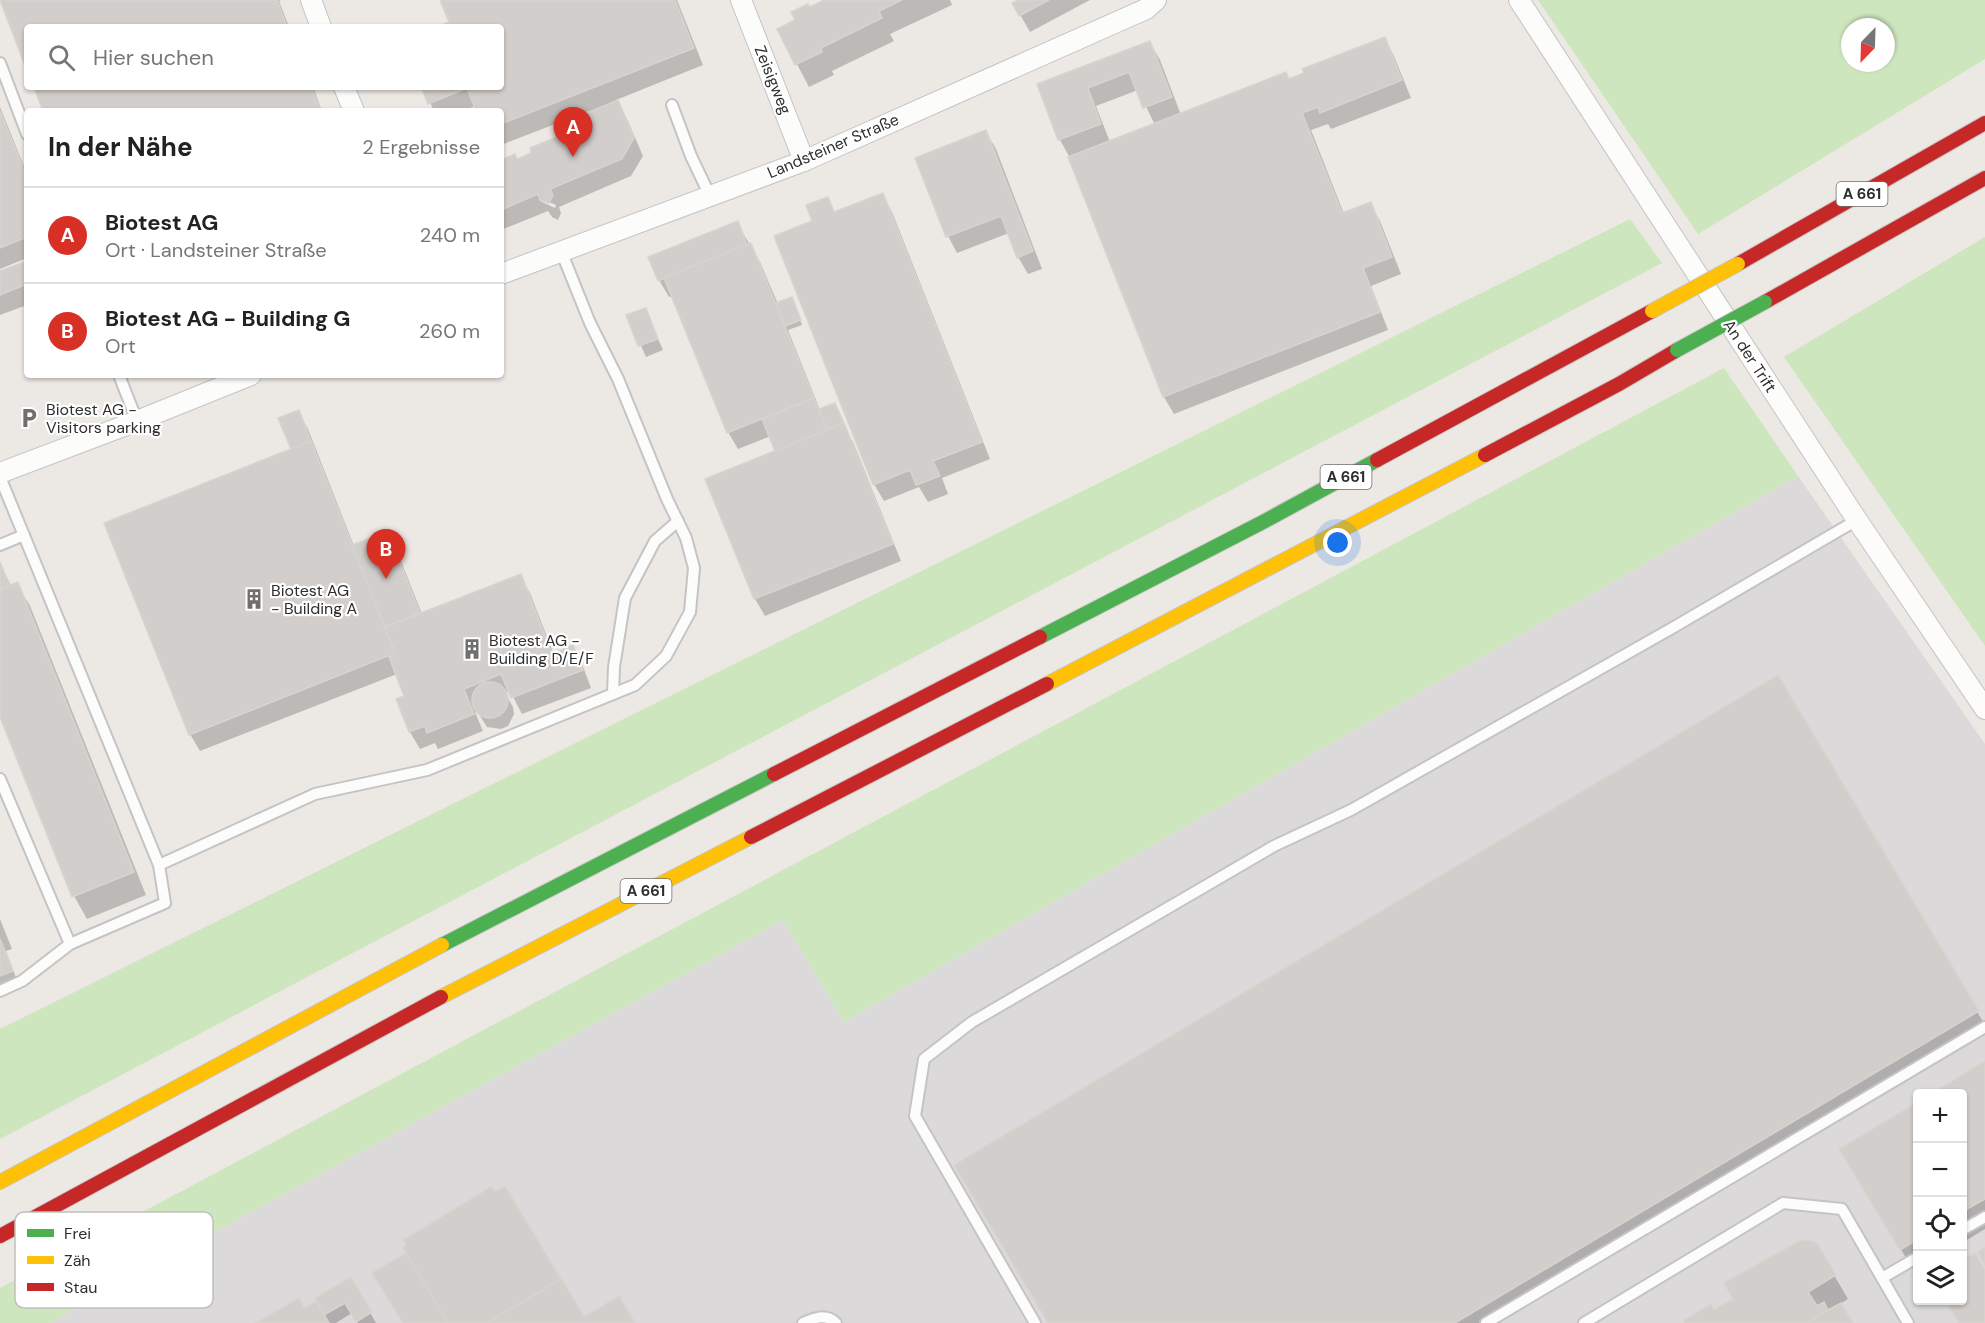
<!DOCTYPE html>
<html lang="de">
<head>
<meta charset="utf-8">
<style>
	:root { --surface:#fff; --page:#f6f6f6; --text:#222; --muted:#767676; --line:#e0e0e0; --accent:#d93025 }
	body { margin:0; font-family:"DM Sans",sans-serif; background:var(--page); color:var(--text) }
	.controls { position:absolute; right:18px; bottom:18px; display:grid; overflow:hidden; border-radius:6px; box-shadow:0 2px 4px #0004 }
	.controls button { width:54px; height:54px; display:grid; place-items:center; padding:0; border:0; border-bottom:2px solid var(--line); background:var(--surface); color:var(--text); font:30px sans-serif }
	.compass { position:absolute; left:1841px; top:18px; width:54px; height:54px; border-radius:50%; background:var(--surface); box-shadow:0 2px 4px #0004; rotate:203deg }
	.you { position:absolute; left:1338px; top:543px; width:21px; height:21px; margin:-15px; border:4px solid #fff; border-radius:50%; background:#1a73e8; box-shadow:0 0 0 9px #1a73e833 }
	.badge { display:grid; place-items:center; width:39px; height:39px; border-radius:50%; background:var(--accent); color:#fff; font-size:20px; font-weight:700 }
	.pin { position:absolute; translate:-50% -50px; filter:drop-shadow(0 2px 3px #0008) }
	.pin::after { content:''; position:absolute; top:32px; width:21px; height:18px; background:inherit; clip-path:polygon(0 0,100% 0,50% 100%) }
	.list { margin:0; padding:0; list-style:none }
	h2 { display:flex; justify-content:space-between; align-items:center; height:78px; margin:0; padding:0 24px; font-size:26px }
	h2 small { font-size:20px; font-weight:400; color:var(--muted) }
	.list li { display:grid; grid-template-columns:39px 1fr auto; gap:18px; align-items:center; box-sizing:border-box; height:96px; padding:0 24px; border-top:2px solid var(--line) }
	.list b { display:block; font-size:22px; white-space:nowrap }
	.list p { margin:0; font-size:20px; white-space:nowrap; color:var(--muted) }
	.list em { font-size:20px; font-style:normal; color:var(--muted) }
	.icon { flex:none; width:33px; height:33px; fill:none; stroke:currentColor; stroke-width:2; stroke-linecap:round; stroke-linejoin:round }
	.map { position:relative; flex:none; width:1985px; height:1323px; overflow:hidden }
	.search { position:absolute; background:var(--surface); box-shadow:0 2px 4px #0004; left:24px; top:24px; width:480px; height:66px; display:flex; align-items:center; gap:15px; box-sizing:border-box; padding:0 21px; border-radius:6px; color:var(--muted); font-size:22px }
	.panel { position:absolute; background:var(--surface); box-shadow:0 2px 4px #0004; left:24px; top:108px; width:480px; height:270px; border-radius:6px }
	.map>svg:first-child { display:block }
	.industrial { fill:#dcd9db; fill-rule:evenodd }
	.green { fill:#cee6be; fill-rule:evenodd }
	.shadow { fill:#0003; fill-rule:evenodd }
	.building { fill:#d1cecb; stroke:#d7d4d0; stroke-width:1.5 }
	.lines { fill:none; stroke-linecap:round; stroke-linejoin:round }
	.lane-casing { stroke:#c5c4c5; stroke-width:14 }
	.street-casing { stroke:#c5c4c5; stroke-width:22 }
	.fast-casing { stroke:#c6c5c4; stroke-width:16 }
	.slow-casing { stroke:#c6c5c4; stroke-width:16 }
	.jam-casing { stroke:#c6c5c4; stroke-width:16 }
	.lane { stroke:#fcfcfb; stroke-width:10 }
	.street { stroke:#fcfcfb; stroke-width:20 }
	.fast { stroke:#4caf50; stroke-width:14 }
	.slow { stroke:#ffc107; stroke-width:14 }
	.jam { stroke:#c62828; stroke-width:14 }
	.fast-bridge-casing { stroke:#c6c5c4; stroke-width:16; stroke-linecap:butt }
	.slow-bridge-casing { stroke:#c6c5c4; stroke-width:16; stroke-linecap:butt }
	.fast-bridge { stroke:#4caf50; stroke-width:14 }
	.slow-bridge { stroke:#ffc107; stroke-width:14 }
	.labels { text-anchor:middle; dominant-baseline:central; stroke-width:4.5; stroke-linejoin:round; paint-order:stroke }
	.shield { fill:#fff; stroke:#6d6d6d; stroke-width:1.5 }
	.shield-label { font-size:15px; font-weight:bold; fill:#2e2e2e }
	.street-label { font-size:16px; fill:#2e2e2e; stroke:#fff }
	.poi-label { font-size:16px; fill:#2e2e2e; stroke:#fff; text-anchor:start }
	.key { fill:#fff; stroke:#c0c0c0; stroke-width:1.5 }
	.key-label { font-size:16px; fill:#2e2e2e }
</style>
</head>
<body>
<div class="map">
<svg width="1985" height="1323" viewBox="0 0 1985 1323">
	<rect width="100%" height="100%" fill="#ece8e4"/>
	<path class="industrial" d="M1798,476L1985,744V1323H49L783,920L844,1022ZM1918,1094H1962V1300H1918Z"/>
	<g class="green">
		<path d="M1538,0H1985V59L1698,234ZM1850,27H1886V63H1850Z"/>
		<path d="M1630,219L1662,263L0,1139V1029Z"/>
		<path d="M1985,237V646L1784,357Z"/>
		<path d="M1724,368L1798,476L844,1022L783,920L49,1323H0V1288Z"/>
	</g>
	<g class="shadow">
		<path d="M1,0H281L279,1L289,27H27V67Z"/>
		<path d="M442,0H677L703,65L616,100L627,119L643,156L631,176L559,207L561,213L558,220L552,217L548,211L501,230V162L517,161L581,129L590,113L589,111L501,145V111H478L475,106L462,111H434L423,87H501V27H440L451,23ZM540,198L556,205L555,208L540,201Z"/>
		<path d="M827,0H950L952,5L890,34L894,41L832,71L834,75L809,87L779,30L797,21L809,9Z"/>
		<path d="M1022,0H1090L1030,32L1014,4Z"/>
		<path d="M1385,39L1394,56L1411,98L1331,129L1328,124L1311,130L1344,214L1370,204L1380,221L1401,274L1371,286L1388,330L1174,414L1164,397L1070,158L1060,140L1039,85L1150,43L1160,60L1181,115L1290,81ZM1138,90L1155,125L1110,142L1096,106Z"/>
		<path d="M35,87H313L322,111H45Z"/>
		<path d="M0,107L27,174V258L0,269Z"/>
		<path d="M986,132L996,149L1042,269L1028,274L1018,257L1009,233L957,253L948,236Z"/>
		<path d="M882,195L892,212L990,459L942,478L948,494L928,502L919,487L884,501L874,484L814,222L827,199L835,213Z"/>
		<path d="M737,223L760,262L778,304H794L802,325L788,330L820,410L846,430L853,442L901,561L765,616L755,599L707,480L777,452L771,436L738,449L728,432L673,296L669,297L659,280Z"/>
		<path d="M27,263V305L0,315V273Z"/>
		<path d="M645,310L663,350L646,357L628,316Z"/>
		<path d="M298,412L308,429L354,546L387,534L397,551L422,614L520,576L530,593L554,655L572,647L582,664L591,688L522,714L510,691L505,693L513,707L514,714L508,726L501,729L487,727L477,711L475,712L483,731L438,749L435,743L420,749L410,732L397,700L406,696L397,674L200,751L190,734L293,450Z"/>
		<path d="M0,563L11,586L17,584L30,606L146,895L87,919L74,896L0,713Z"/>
		<path d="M1777,677L1985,1025L1493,1323H1050Z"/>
		<path d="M0,919L12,949L6,951L18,983L0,990Z"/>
		<path d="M1985,1063V1229L1962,1243V1094Z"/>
		<path d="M1918,1104V1270L1914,1271L1854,1172Z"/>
		<path d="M1806,1241L1817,1246L1848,1299L1840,1304L1851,1323H1687L1713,1312L1735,1299L1726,1284L1794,1244Z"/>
		<path d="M351,1279L376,1323H358L352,1313L336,1323H259L304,1310L320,1311Z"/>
	</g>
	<g class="building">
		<path d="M0,0H277L287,27H27V71Z"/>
		<path d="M440,0H675L694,48L501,124V111H476L467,88L428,104L421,87H501V27H436L449,22Z"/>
		<path d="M824,0H902L879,11L882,18L821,48L822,52L795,65L777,29L795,20L791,12L808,4L810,7Z"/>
		<path d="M1018,0H1049L1019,16L1012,3Z"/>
		<path d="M1385,37L1402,80L1320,113L1318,107L1302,113L1342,213L1371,202L1392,257L1363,268L1380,312L1163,397L1068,157L1286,72L1289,79L1304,73L1302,69Z"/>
		<path d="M1150,41L1172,97L1143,108L1129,72L1088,88L1101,124L1058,140L1037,84Z"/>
		<path d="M34,87H311L321,111H43Z"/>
		<path d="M618,100L634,138L622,159L550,189L553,195L549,203L540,200L538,194L501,210V160L515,154L517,159L531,153L530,148L579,128L575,118Z"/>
		<path d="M0,111L27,178V237L0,248Z"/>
		<path d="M986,130L1033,251L1017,258L1001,216L946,237L915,158Z"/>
		<path d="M883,193L982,442L933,461L940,476L916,485L910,470L873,485L774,236L812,221L806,205L828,197L834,212Z"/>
		<path d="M738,221L747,245L658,281L648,257Z"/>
		<path d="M751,243L814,398L727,433L664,278Z"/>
		<path d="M27,261V284L0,295V271Z"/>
		<path d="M792,297L801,320L785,326L776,303Z"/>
		<path d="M646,308L658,339L638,346L626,315Z"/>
		<path d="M814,398L827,430L775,451L762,419Z"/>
		<path d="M835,403L844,423L827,430L819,409Z"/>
		<path d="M299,410L311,441L291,449L278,418Z"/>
		<path d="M844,423L893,544L754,599L705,479Z"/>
		<path d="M311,441L395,653L189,735L104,523Z"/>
		<path d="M388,532L420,613L385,627L352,545Z"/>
		<path d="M0,562L9,585L0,589Z"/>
		<path d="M521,574L552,654L573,645L583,670L511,698L501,674L464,689L474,714L427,733L425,726L409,732L396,699L404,696L389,657L396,655L385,627Z"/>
		<path d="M18,582L134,872L72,897L0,717V589Z"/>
		<path d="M1778,675L1979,1011L1455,1323H1048L954,1165Z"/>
		<circle cx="490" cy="700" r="18"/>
		<path d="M0,939L13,971L0,976Z"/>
		<path d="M1985,1061V1199L1962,1212V1094H1931Z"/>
		<path d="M1918,1102V1239L1900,1250L1839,1149Z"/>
		<path d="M505,1186L561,1279L487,1323H448L403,1248L406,1245L403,1240L491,1187L495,1192Z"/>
		<path d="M1801,1240L1813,1241L1818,1244L1836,1275L1808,1292L1817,1306L1824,1302L1828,1310L1807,1323H1685L1684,1320L1711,1304L1714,1310L1733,1299L1724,1283Z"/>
		<path d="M1985,1248V1266L1978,1252Z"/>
		<path d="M406,1253L448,1323H403L372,1273Z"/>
		<path d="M1975,1253L1985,1270V1323H1959L1945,1300H1962V1260Z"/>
		<path d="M351,1277L372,1312L356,1322L345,1303L324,1315L315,1298Z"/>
		<path d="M561,1278L588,1323H487L561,1279Z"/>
		<path d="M619,1296L635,1323H588L584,1317Z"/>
		<path d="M299,1298L304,1308L316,1301L329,1323H256Z"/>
		<path d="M1841,1303L1853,1323H1807L1828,1310Z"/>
	</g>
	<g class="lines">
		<g class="lane-casing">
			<g id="lane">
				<path d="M0,63L27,134"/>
				<path d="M672,105L691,156L710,196"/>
				<path d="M119,375L137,421"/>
				<path d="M0,477L159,865L165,903L70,944L0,779"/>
				<path d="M0,545L24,535"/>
				<path d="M613,694L614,667L625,598L655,541L678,521"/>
				<path d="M159,865L315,794L427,770L635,685L666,656L690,612L694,568L686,538L667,499L618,379L590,323L561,251"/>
				<path d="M0,991L22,981L70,944"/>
				<path d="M1962,1230L1985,1217"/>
				<path d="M1882,1278L1918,1257"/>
				<path d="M803,1323C814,1318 826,1313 836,1323"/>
				<path d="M1035,1323L915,1116L924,1059L972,1022L1274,846L1351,810L1674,627L1857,520"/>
				<path d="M1486,1323L1985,1027"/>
				<path d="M1584,1323L1783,1203L1842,1209L1908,1323"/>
			</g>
		</g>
		<g class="street-casing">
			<g id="street">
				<path d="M311,0L321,27"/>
				<path d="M741,0L804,161"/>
				<path d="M1519,0L1857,520L1985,709"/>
				<path d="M344,87L354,111"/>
				<path d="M501,274L804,161L1146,9L1156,0"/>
				<path d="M0,473L137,421L251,375"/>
			</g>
		</g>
		<g class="fast-casing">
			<g id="fast">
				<path d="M1040,637L1263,522L1377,460"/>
				<path d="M442,945L774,774"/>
			</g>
		</g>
		<g class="slow-casing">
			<g id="slow">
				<path d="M1047,684L1485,455"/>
				<path d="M441,997L751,837"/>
				<path d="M0,1182L442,945"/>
			</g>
		</g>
		<g class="jam-casing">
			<g id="jam">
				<path d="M1738,264L1985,123"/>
				<path d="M1765,302L1985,178"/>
				<path d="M1485,455L1619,384L1677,350"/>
				<path d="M1377,460L1652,311"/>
				<path d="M774,774L1040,637"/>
				<path d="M751,837L1047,684"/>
				<path d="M0,1236L441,997"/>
			</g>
		</g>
		<use href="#lane" class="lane"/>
		<use href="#street" class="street"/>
		<use href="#fast" class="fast"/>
		<use href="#slow" class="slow"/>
		<use href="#jam" class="jam"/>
		<g class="fast-bridge-casing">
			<path id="fast-bridge" d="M1677,350L1765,302"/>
		</g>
		<g class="slow-bridge-casing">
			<path id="slow-bridge" d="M1652,311L1738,264"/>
		</g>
		<use href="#fast-bridge" class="fast-bridge"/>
		<use href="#slow-bridge" class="slow-bridge"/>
	</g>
	<defs>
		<g id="parking-bare" transform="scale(1.62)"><path d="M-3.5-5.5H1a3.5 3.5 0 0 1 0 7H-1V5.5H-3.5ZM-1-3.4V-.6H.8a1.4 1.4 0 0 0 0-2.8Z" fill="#706f6e" stroke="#fff" stroke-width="2.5" paint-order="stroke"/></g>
		<g id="building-bare" transform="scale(1.62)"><path d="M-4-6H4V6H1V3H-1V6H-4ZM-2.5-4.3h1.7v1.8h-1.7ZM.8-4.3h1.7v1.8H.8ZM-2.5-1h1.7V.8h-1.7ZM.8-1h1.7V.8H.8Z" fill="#706f6e" stroke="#fff" stroke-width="2.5" paint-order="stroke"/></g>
	</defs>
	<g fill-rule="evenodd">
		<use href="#parking-bare" x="29" y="418"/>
		<use href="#building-bare" x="254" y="599"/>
		<use href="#building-bare" x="472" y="649"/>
	</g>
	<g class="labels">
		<g class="shield">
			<rect x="1836.5" y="182" width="51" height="24" rx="4.5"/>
			<rect x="1320.5" y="465" width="51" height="24" rx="4.5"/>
			<rect x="620.5" y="879" width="51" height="24" rx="4.5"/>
		</g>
		<g class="shield-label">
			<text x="1862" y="194">A 661</text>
			<text x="1346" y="477">A 661</text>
			<text x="646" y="891">A 661</text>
		</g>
		<g class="street-label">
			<text transform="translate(773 80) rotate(68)">Zeisigweg</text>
			<text transform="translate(833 146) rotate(-23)">Landsteiner Straße</text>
			<text transform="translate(1750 356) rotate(57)">An der Trift</text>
		</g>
		<g class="poi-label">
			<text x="46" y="409">Biotest AG -<tspan x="46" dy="18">Visitors parking</tspan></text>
			<text x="271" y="590">Biotest AG<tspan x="271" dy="18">- Building A</tspan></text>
			<text x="489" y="640">Biotest AG -<tspan x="489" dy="18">Building D/E/F</tspan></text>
		</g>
	</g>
	<rect x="15" y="1212" width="198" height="96" rx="9" class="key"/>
	<rect x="27" y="1229" width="27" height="8" fill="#4caf50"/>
	<rect x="27" y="1256" width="27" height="8" fill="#ffc107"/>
	<rect x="27" y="1283" width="27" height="8" fill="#c62828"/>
	<g class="key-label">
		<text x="64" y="1239">Frei</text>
		<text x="64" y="1266">Zäh</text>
		<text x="64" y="1293">Stau</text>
	</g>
</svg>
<div class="controls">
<button>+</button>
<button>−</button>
<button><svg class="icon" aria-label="locate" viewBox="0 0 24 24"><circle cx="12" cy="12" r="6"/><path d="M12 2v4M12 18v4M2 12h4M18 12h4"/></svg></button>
<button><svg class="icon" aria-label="layers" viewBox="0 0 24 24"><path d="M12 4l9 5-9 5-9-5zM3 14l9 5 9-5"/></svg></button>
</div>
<svg class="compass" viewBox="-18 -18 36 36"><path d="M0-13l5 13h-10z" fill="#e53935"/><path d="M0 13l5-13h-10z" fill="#767676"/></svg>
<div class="you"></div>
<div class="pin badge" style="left:573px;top:157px">A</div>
<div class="pin badge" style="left:386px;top:579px">B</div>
<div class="search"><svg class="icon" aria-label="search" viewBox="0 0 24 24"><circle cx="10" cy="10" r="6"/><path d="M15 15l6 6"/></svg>Hier suchen</div>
<section class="panel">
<h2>In der Nähe<small>2 Ergebnisse</small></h2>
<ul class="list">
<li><span class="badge">A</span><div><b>Biotest AG</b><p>Ort · Landsteiner Straße</p></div><em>240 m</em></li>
<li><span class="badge">B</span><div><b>Biotest AG - Building G</b><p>Ort</p></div><em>260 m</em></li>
</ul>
</section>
</div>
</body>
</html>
